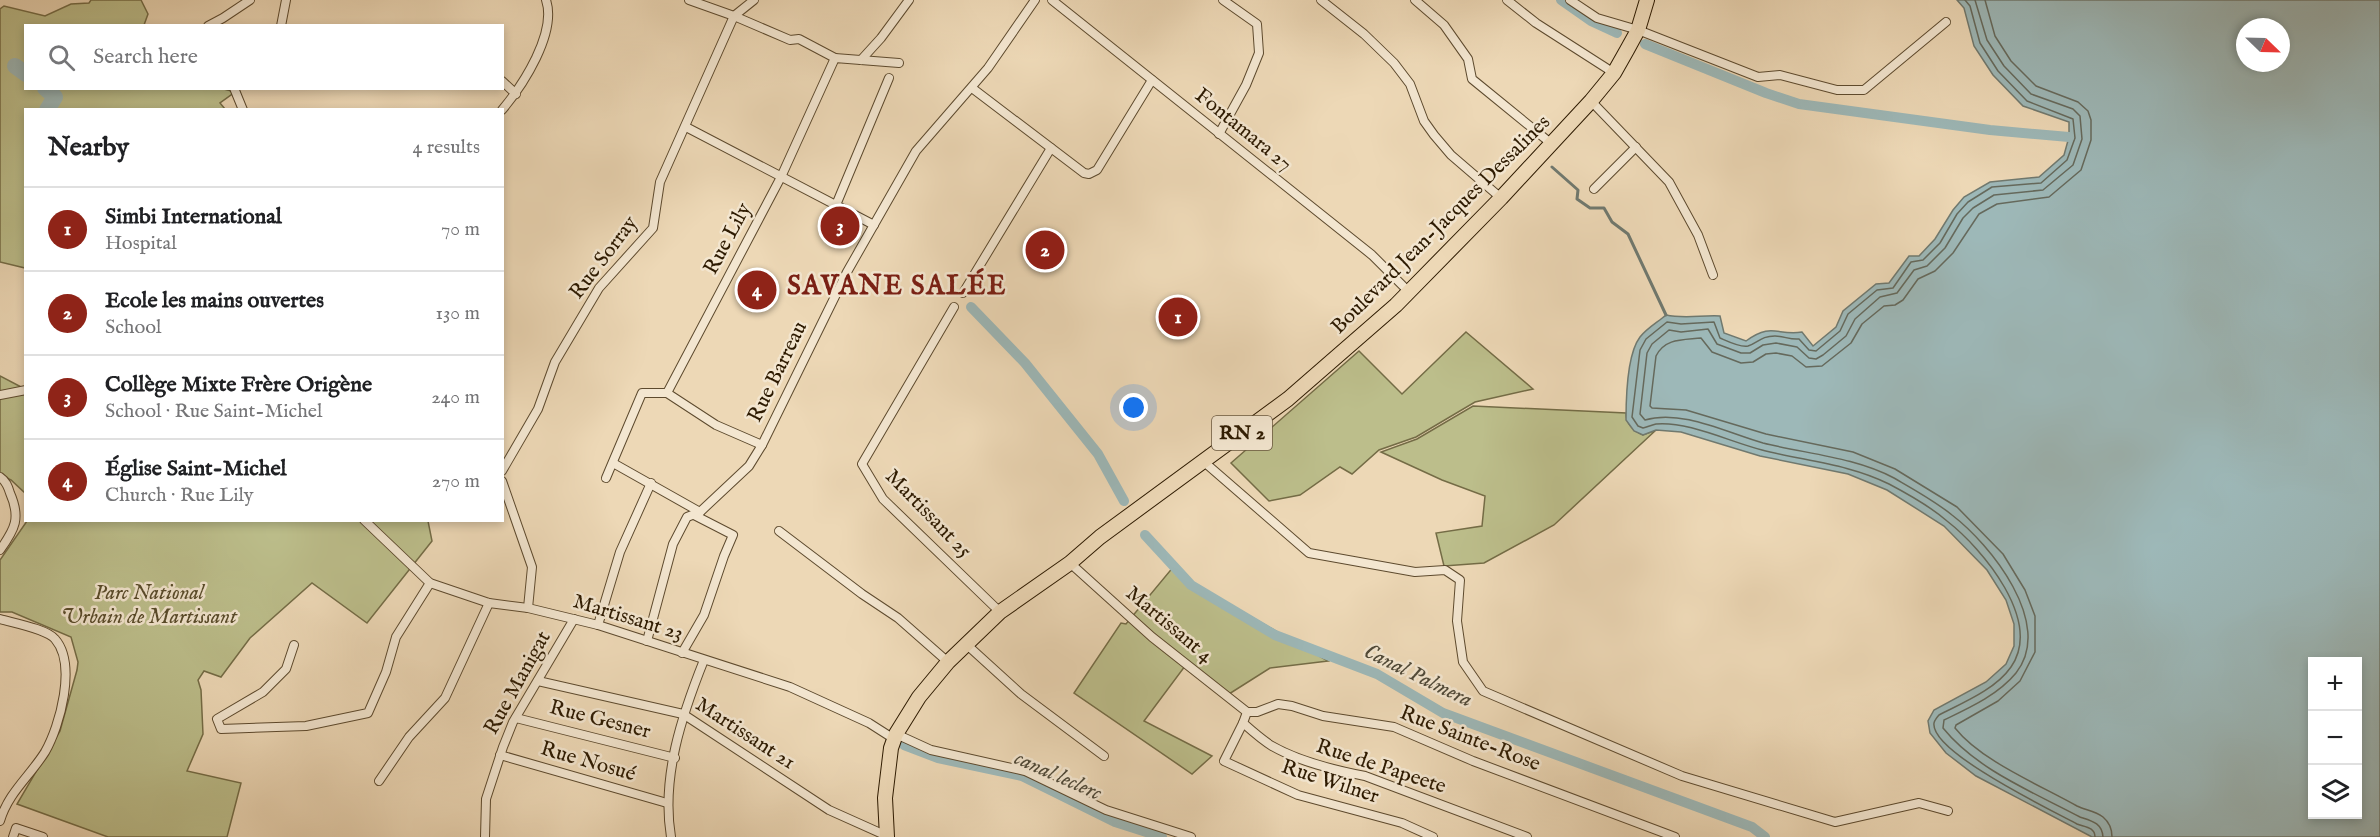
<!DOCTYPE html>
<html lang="en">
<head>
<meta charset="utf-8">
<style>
	:root { --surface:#fff; --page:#f6f6f6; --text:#202124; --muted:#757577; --line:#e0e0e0; --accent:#8f2418 }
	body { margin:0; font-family:"IM FELL English",serif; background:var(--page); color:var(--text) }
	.controls { position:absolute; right:18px; bottom:18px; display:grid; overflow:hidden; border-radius:0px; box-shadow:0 3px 9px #0003 }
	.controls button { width:54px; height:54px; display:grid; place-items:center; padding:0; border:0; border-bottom:2px solid var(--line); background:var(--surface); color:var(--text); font:30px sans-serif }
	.compass { position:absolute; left:2236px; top:18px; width:54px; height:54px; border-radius:50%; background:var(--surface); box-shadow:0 3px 9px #0003; rotate:113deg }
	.you { position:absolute; left:1134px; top:408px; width:21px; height:21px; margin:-15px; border:4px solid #fff; border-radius:50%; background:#1a73e8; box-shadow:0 0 0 9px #1a73e833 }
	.badge { display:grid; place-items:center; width:39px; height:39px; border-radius:50%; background:var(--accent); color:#fff; font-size:20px; font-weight:700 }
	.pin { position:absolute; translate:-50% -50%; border:3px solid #fff; box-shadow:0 2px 6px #0006 }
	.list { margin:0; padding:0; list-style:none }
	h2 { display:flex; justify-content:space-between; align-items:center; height:78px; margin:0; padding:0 24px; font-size:26px }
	h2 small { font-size:20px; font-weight:400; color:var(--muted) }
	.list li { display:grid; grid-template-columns:39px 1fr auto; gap:18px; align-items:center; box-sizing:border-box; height:84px; padding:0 24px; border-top:2px solid var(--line) }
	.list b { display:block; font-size:22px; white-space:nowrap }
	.list p { margin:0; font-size:20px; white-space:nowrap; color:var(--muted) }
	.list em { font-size:20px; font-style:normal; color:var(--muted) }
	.icon { flex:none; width:33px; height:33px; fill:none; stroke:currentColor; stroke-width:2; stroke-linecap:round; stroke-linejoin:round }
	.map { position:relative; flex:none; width:2380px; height:837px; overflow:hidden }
	.search { position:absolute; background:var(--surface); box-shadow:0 3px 9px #0003; left:24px; top:24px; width:480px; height:66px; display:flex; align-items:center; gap:15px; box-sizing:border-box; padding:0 21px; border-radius:0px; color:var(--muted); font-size:22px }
	.panel { position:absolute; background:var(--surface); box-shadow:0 3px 9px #0003; left:24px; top:108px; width:480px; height:414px; border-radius:0px }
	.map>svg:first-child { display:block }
	.green { fill:#bcbe8b; stroke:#746c46; stroke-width:1.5 }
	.water { fill:#9db8b8; stroke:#70796f; stroke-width:1.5; fill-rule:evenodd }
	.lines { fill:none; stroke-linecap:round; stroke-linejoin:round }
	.shore { stroke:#65695c; stroke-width:1.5 }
	.stream { stroke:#70796f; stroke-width:3 }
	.canal { stroke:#9db8b8; stroke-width:10 }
	.river { stroke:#9db8b8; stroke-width:16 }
	.minor-casing { stroke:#5d4a2e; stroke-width:10 }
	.primary-casing { stroke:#2d1a01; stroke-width:16 }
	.minor { stroke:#f3e6d0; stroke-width:8 }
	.primary { stroke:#edd8b6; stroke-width:14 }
	.labels { text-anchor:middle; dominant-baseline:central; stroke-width:5; stroke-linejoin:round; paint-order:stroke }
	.shield { fill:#f3e6d0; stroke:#68573f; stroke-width:1.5 }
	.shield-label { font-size:20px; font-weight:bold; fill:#2d1a01 }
	.street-label { font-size:21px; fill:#2d1a01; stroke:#f3e6d0 }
	.park-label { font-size:21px; font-style:italic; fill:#584b2a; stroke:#f3e6d0 }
	.water-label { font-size:22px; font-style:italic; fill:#4f4938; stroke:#f3e6d0 }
	.district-label { font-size:27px; font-weight:bold; letter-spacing:1.5px; fill:#7a1f14; stroke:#f3e6d0 }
</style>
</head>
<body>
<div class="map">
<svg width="2380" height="837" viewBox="0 0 2380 837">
	<rect width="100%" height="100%" fill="#edd8b6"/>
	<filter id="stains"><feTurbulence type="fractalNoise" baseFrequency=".00333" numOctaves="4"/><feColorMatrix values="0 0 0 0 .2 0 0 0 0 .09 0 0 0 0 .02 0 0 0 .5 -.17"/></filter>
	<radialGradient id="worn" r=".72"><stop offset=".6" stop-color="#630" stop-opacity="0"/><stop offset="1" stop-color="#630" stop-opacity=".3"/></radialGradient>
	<g class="green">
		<path d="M91,0H141L148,14L144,25L26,26V88H220L235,92L220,103L225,109L26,110L25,268L0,262V9L4,6L45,16L71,4L89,3Z"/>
		<path d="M1466,332L1533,389L1475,402L1416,437L1379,450L1352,474L1340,467L1300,495L1269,501L1231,463L1359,351L1402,394Z"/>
		<path d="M0,376L25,389V493L11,480L0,475Z"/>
		<path d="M1473,406L1626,413C1626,424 1634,431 1643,435L1656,430L1554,525L1484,563L1444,566L1436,533L1482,526L1485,496L1442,480L1381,452L1417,439Z"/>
		<path d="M27,521H428L432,541L367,623L312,583L250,638L221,677L204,671L198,680L201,690L203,734L187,771L241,783L227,837H108L17,804L60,731L77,670L78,662L71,637L12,612H0V560Z"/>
		<path d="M1174,566L1189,581L1328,661L1270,668L1229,694L1188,662L1144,721L1212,756L1192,774L1074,693L1121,623L1126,624Z"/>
	</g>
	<path class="water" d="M1957,0H2380V837H2092L1976,776L1946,753L1930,733L1928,721L1934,710L1986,682L2006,664L2014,646V624L2006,600L1987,570L1944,526L1887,490L1848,474L1760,456L1681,432L1656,430L1643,435L1634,431L1626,420C1626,399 1627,354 1640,337C1647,328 1658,322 1666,315C1684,319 1702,315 1720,316L1724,333L1746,341C1772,322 1777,336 1802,332L1813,346L1836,327L1843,311L1876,284L1889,283L1909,256H1919L1935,239L1953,210L1964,197L1990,182L2039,177L2064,155L2069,137V122L2023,106L1993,75L1974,46L1964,8ZM2245,27H2281V63H2245ZM2312,662H2358V814H2312Z"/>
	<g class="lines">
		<g class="shore">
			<path d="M1965,0L1970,6L1980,43L1998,71L2027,101L2073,119L2075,138L2067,160L2041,183L1992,187L1968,202L1957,214L1940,243L1923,260L1911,262L1893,288L1877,290L1848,314L1840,331L1816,351L1809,350L1799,339C1790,340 1784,336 1775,336C1761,336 1759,342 1748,346C1741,348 1727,341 1720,338L1714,322L1681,324L1667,322L1646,339L1640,350L1632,417L1638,426L1643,428C1647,427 1652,425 1656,424C1688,421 1730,442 1762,450C1805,461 1849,464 1889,484C1908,494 1931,507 1947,521C1983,549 2043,621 2011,667C1995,690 1962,703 1939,715C1938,716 1934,721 1934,723C1930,752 2053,811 2077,824C2085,827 2095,827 2095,837"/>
			<path d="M1975,0L1987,40L2004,66L2031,94L2073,109L2080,116L2082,139L2073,165L2043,190L1994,195L1973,208L1963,218L1945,248L1927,266L1914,270L1897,293L1880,297L1855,319L1846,336L1823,355L1816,359L1809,358L1797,347L1776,343L1763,345L1750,353H1741L1717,344L1708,329L1681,332L1669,330L1652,344L1647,353L1640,414L1645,420C1682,409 1727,433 1763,443C1807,454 1854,457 1894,478C1913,489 1935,501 1952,515C1990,544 2055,624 2016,673C1998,695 1969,708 1944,720L1943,728C1977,770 2033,792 2080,817C2092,821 2102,823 2103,837"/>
			<path d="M1985,0L1995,36L2011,61L2036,86L2078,102L2088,111L2091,120V140L2081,170L2049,197L1997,204L1979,214L1953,253L1935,271L1918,279L1903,300L1895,305L1884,306L1862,324L1851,343L1822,366L1806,367L1792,356L1776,353L1766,354L1753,362L1741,363L1712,352L1701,338C1683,340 1665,338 1656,356L1650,406L1652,408L1686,410L1766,434L1853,452L1895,469L1957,507L2003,554L2025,590L2035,616V652L2020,681L1998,701L1956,725L1955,728C1981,761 2040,785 2077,806C2085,810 2095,811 2103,817C2109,822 2112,829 2112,837"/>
		</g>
		<path class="stream" d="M1552,167L1578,190L1577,199L1590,208H1604L1612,222L1628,234L1666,315"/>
		<g class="canal">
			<path d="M1561,0L1591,21L1617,33"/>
			<path d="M1645,44L1766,93L1799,104L1990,130L2069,137"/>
			<path d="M971,307L1025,363L1098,454L1124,501"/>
			<path d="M1145,535L1191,585L1275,635L1377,674L1443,713L1752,827L1765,837"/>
			<path d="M904,745L938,758L1022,776L1115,822L1162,837"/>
		</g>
		<g class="river">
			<path d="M15,66L26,74"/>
			<path d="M45,88L55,97L47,110"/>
		</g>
		<g class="minor-casing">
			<g id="minor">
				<path d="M689,0L734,16L790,40L799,39L835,58"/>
				<path d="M1052,0L1372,255L1408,291"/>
				<path d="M1321,0L1364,34L1394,63L1410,84L1424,121L1434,135L1451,155L1501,198"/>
				<path d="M1415,0L1444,25L1468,59L1472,79L1553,145"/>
				<path d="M1507,0L1536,23L1614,73"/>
				<path d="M1570,0L1597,18L1638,30L1758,77L1780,75L1837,90H1864L1946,22"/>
				<path d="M208,26L223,18L250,0"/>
				<path d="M281,26L286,0"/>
				<path d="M861,60L881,38L909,0"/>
				<path d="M502,81L516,94"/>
				<path d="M234,88L243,110"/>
				<path d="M972,88L1084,173L1089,174L1097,170L1152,80"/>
				<path d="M1591,101L1669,182L1698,235L1713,275"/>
				<path d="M502,110C523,85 557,33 546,0"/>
				<path d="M686,127L874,225"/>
				<path d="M1219,134L1246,85L1259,53L1257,24L1223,0"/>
				<path d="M1594,189L1636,147"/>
				<path d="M836,205L889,78"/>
				<path d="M963,293L1051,148"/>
				<path d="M954,307L862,464L883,499L1000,612"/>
				<path d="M0,395L26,390"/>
				<path d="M762,445L716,425L667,393L781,177L835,58L899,63"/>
				<path d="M1203,461L1309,553L1415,572L1445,570L1460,580L1457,621L1463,662L1483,691L1682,776L1835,822L1919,803L1948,811"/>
				<path d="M613,463L700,512"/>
				<path d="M502,471L538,409L555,362L599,288L653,228L660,182L734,16L754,0"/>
				<path d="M0,477C6,481 8,486 10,493C21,518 15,529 0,550"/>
				<path d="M606,478L642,393H667"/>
				<path d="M502,481L532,567L528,608"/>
				<path d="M364,520L430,583L489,603L528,608L598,625L790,687L869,723L894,739"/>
				<path d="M779,531L862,594L898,618L948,662"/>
				<path d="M1070,563L1152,637L1247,712"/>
				<path d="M0,619C14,623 47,629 55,639C77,664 60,726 45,752C30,776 8,793 0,821"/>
				<path d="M598,625L620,552L651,483"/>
				<path d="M647,641L673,544L687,517L700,512L749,466L762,445L847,272L916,151L988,68L1035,0"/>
				<path d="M966,644L1021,694L1104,756"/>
				<path d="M294,645L286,669L263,692L217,719L221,729L306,726L368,713L386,672L396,637L430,583"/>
				<path d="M682,653L704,615L724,556L733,535L694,515"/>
				<path d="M538,681L683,714L829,810L887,836"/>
				<path d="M1247,712H1257L1278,704L1292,706L1323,716L1394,727L1473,761L1675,837"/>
				<path d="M1247,712L1243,723C1252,731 1262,740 1272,746C1300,762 1334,770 1365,776L1527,837"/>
				<path d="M516,718L675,758"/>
				<path d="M1243,723L1224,761L1298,795L1402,823L1433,837"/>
				<path d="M896,734L931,750L1025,771L1106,810L1191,837"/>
				<path d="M500,755L667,803"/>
				<path d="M379,781L409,737L445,698L489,603"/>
				<path d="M13,837L16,828L43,837"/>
				<path d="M485,837L486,799L503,747L513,722L574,619"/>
				<path d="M671,837C661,777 682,715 704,660"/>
			</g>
		</g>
		<g class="primary-casing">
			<path id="primary" d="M887,837L885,798L891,748L896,734L919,697L948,662L1000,612L1070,563L1100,537L1288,399L1396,305L1501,198L1591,101L1614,73L1627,50L1638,30L1647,0"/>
		</g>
		<use href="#minor" class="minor"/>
		<use href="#primary" class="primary"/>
	</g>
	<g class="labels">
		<rect class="shield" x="1212" y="416" width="60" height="34" rx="4.5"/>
		<g class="shield-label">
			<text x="1242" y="433">RN 2</text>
		</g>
		<g class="street-label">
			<text transform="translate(1243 130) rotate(39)">Fontamara 27</text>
			<text transform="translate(1441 225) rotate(-45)">Boulevard Jean-Jacques Dessalines</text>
			<text transform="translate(728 239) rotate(-62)">Rue Lily</text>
			<text transform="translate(604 258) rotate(-53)">Rue Sorray</text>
			<text transform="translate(778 372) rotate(-64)">Rue Barreau</text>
			<text transform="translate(928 514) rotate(46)">Martissant 25</text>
			<text transform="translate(628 618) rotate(17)">Martissant 23</text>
			<text transform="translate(1169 625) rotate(40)">Martissant 4</text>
			<text transform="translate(518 683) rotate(-61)">Rue Manigat</text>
			<text transform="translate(600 720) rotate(14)">Rue Gesner</text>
			<text transform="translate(745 734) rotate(33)">Martissant 21</text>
			<text transform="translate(1470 739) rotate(21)">Rue Sainte-Rose</text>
			<text transform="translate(588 762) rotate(16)">Rue Nosué</text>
			<text transform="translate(1381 767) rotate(18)">Rue de Papeete</text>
			<text transform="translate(1330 782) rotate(18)">Rue Wilner</text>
		</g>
		<g class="park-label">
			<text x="149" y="593">Parc National<tspan x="149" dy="24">Urbain de Martissant</tspan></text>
		</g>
		<g class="water-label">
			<text transform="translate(1418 676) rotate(26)">Canal Palmera</text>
			<text transform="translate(1058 776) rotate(24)">canal leclerc</text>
		</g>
		<g class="district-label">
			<text x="897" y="287">SAVANE SALÉE</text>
		</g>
	</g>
	<rect width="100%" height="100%" filter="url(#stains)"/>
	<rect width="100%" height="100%" fill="url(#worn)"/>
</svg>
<div class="controls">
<button>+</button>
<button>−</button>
<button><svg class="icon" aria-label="layers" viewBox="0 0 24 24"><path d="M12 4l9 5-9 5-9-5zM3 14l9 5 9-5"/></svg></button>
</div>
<svg class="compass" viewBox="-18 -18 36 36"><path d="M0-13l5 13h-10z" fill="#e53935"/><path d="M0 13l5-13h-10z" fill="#757577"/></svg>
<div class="you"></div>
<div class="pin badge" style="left:1178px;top:317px">1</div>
<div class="pin badge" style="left:1045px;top:250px">2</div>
<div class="pin badge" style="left:840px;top:226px">3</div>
<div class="pin badge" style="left:757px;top:290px">4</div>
<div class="search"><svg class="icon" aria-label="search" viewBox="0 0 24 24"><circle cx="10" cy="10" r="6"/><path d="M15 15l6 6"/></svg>Search here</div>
<section class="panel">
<h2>Nearby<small>4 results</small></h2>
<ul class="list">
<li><span class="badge">1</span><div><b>Simbi International</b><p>Hospital</p></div><em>70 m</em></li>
<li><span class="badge">2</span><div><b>Ecole les mains ouvertes</b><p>School</p></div><em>130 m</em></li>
<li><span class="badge">3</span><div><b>Collège Mixte Frère Origène</b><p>School · Rue Saint-Michel</p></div><em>240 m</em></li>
<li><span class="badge">4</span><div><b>Église Saint-Michel</b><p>Church · Rue Lily</p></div><em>270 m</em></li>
</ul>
</section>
</div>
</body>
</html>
